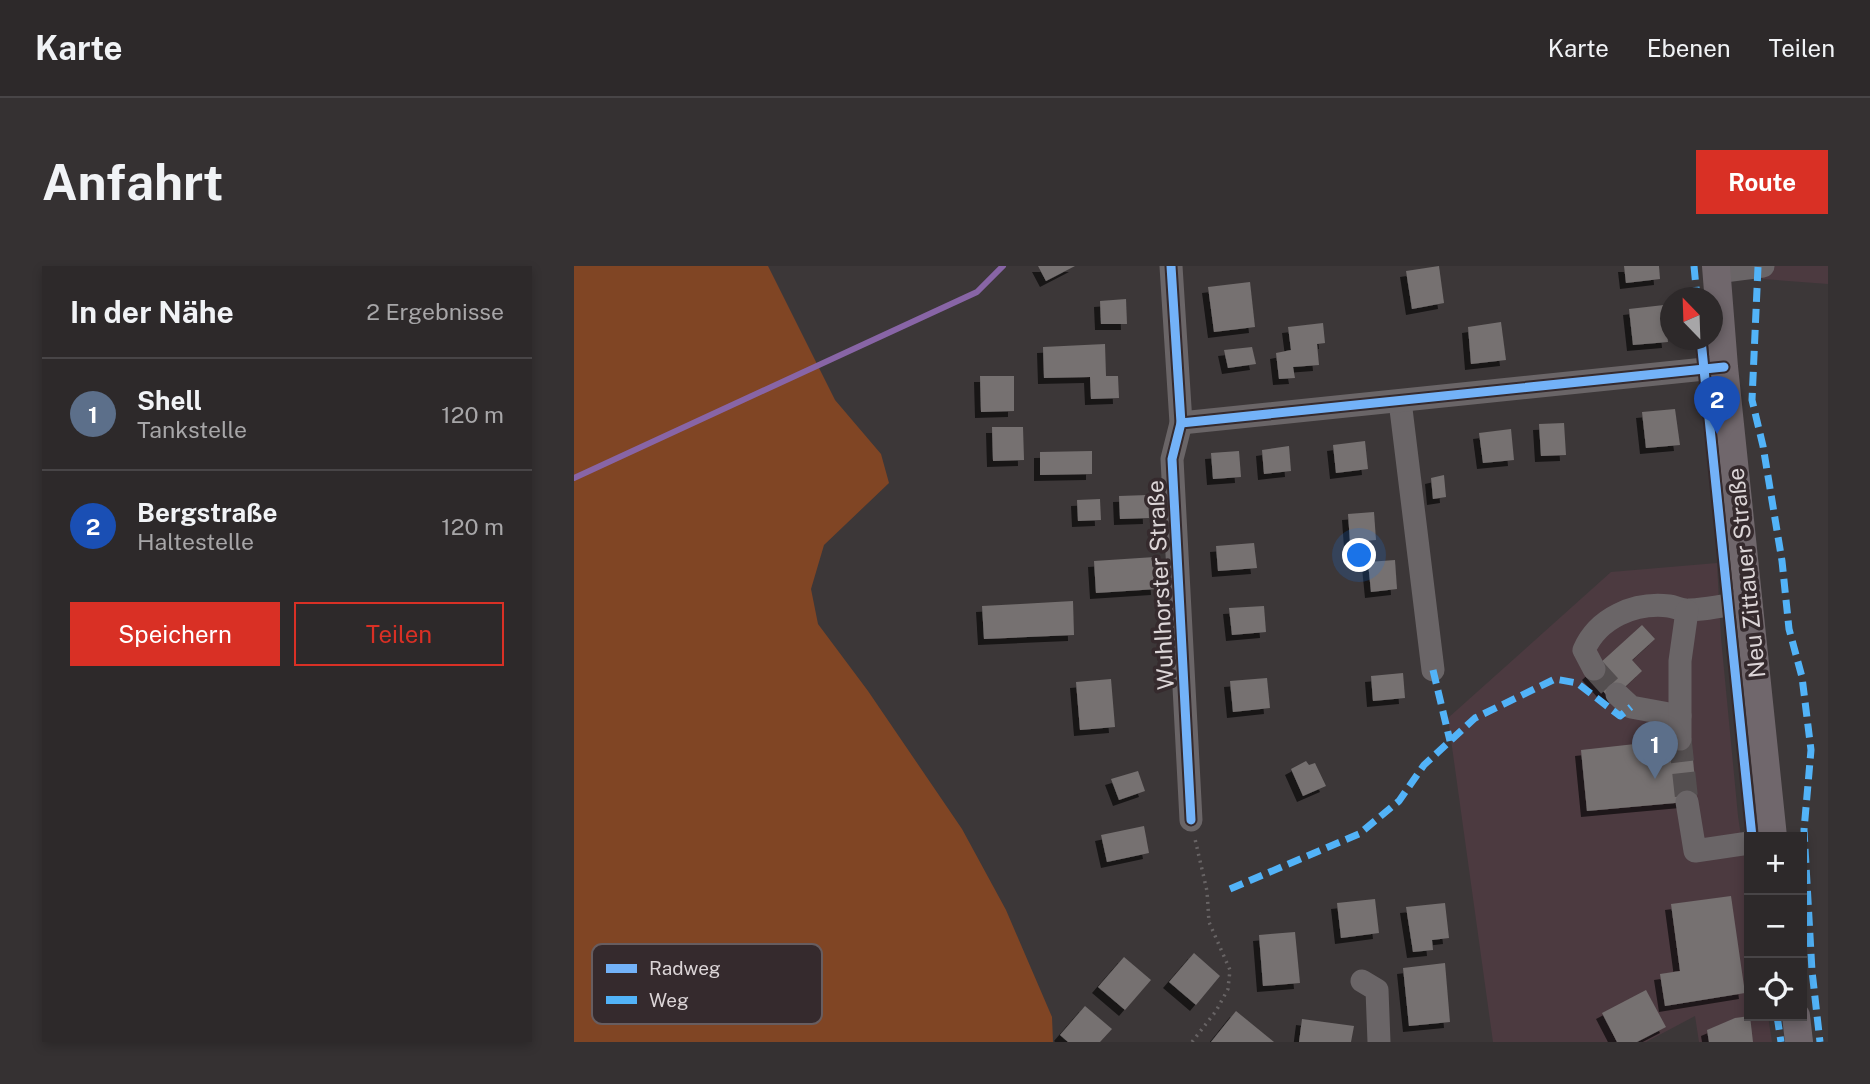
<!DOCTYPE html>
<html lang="de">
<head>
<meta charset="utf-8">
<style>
	:root { --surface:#2d292a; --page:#353132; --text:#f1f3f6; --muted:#a7a6a8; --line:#484547; --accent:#d93025 }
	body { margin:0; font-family:"Public Sans",sans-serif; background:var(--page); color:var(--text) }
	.controls { position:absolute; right:21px; bottom:21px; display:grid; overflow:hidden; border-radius:0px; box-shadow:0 4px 10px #0003 }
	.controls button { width:63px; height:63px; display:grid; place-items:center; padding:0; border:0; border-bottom:2px solid var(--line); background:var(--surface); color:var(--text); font:35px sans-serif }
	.compass { position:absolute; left:1086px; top:21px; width:63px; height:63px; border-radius:50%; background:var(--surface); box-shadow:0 4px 10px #0003; rotate:337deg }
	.you { position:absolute; left:786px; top:290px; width:24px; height:24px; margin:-18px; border:5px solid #fff; border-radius:50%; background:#1a73e8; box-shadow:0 0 0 10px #1a73e833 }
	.badge { display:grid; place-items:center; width:46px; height:46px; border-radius:50%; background:var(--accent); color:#fff; font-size:23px; font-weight:700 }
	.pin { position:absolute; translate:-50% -58px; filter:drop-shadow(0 2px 4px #0008) }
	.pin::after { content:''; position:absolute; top:37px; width:24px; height:21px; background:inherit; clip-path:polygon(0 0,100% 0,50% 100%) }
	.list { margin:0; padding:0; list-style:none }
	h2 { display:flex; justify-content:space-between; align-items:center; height:91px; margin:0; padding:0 28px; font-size:30px }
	h2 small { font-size:23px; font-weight:400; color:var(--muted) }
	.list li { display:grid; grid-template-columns:46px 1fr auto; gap:21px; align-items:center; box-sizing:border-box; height:112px; padding:0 28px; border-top:2px solid var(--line) }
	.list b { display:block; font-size:26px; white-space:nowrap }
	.list p { margin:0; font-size:23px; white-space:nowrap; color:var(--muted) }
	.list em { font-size:23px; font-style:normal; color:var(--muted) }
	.actions { display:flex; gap:14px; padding:21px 28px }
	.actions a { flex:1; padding:16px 0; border:2px solid var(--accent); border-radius:0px; text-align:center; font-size:24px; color:var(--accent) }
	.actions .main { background:var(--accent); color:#fff }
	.icon { flex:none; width:38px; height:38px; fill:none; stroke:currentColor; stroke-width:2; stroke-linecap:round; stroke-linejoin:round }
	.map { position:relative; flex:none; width:1254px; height:776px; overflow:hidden; border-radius:0px }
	header { display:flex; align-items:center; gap:42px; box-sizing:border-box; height:98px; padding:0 35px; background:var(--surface); border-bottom:2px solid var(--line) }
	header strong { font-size:33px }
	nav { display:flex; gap:38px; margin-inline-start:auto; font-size:24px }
	.intro { display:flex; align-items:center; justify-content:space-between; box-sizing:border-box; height:168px; padding:0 42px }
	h1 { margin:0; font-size:49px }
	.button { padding:18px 32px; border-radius:0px; background:var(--accent); color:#fff; font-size:24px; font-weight:700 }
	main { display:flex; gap:42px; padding:0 42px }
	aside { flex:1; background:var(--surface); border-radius:0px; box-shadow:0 4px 10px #0003 }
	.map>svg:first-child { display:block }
	.built { fill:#4c3a40 }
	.green { fill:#804524 }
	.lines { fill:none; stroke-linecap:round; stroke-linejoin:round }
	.stream { stroke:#8865a6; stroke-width:6 }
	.building { fill:#767171; filter:url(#shadow) }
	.minor-tunnel { stroke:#544f50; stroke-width:23; stroke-dasharray:23 11; stroke-linecap:butt }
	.path { stroke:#686465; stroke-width:3.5; stroke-dasharray:2 5; stroke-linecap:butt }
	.minor { stroke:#6a6567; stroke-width:23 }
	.major { stroke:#70676c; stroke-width:28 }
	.quiet { stroke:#52b3f8; stroke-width:7; stroke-dasharray:14 7; stroke-linecap:butt }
	.cycleway-casing { stroke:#352a2d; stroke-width:13 }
	.cycleway { stroke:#73b2f8; stroke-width:9 }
	.labels { text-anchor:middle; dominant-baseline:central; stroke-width:7; stroke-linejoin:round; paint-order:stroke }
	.street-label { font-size:23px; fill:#dcd5d7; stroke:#352a2d }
	.key { fill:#352a2d; stroke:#675d60; stroke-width:2 }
	.key-label { font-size:19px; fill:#dcd5d7 }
</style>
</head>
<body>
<header>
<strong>Karte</strong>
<nav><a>Karte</a><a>Ebenen</a><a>Teilen</a></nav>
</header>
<div class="intro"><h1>Anfahrt</h1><a class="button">Route</a></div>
<main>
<aside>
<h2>In der Nähe<small>2 Ergebnisse</small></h2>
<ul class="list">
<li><span class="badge" style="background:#5c6f8a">1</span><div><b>Shell</b><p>Tankstelle</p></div><em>120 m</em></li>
<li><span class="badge" style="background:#1a4fb4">2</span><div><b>Bergstraße</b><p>Haltestelle</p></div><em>120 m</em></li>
</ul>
<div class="actions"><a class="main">Speichern</a><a>Teilen</a></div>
</aside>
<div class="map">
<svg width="1254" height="776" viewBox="0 0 1254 776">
	<defs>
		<filter id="shadow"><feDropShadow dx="-6" dy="6" stdDeviation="0" flood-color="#0009"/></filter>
	</defs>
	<rect width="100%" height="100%" fill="#3c3738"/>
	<g class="built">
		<path d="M1179,0H1254V18L1189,13Z"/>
		<path d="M1143,297L1147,372L1164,550L1175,625V750H1194L1198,776H1125L1121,750L1072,776H919L874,452L1037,306Z"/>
	</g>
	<path class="green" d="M0,0H194L261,134L307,188L315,217L250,279L237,323L244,358L294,425L388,563L432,644L478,751L479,776H0Z"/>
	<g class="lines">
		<path class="stream" d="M0,212L403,26L429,0"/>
	</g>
	<g class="building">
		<path d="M464,0H501L472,15Z"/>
		<path d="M865,0L870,37L838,43L832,5Z"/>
		<path d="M1050,0H1085L1086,13L1052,17Z"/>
		<path d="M676,16L681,61L640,66L634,21Z"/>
		<path d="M552,33L553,58H527L526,35Z"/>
		<path d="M1090,39L1094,76L1059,79L1055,43Z"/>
		<path d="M927,56L932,94L897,98L894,61Z"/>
		<path d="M749,57L751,77L743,78L745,99L719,101L721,112L705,113L702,87L717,84L714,61Z"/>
		<path d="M531,78L532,110H544L545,132L517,133L516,111L470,112L469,81Z"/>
		<path d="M678,81L682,98L654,102L650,84Z"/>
		<path d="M406,110H440V145L407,146Z"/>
		<path d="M1101,143L1106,179L1072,182L1068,146Z"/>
		<path d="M990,157L992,189L967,190L965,158Z"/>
		<path d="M418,161H449L450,194L419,195Z"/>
		<path d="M937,163L940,194L909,197L905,167Z"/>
		<path d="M791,175L794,203L762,207L759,179Z"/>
		<path d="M715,180L717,205L690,208L688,184Z"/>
		<path d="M518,185V208L466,209V186Z"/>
		<path d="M665,185L667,211L639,213L637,187Z"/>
		<path d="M870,209L872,231L859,233L857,212Z"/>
		<path d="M574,229L575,252L546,253L545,230Z"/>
		<path d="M526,233L527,254L504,255L503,234Z"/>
		<path d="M800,246L802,274L776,276L774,248Z"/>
		<path d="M680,277L683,302L644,305L642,280Z"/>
		<path d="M581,291L583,323L522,327L520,295Z"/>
		<path d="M821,294L823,323L797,326L794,296Z"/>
		<path d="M499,335L500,369L410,373L408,340Z"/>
		<path d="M690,340L692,366L658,369L655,342Z"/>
		<path d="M1068,359L1081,373L1058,394L1068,405L1037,434L1014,408Z"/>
		<path d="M829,407L831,432L799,435L797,410Z"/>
		<path d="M693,412L696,442L659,446L656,415Z"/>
		<path d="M537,413L541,461L506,464L502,416Z"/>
		<path d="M1106,473H1117L1123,535L1013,545L1007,484Z"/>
		<path d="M732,495L735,499L741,497L752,520L729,530L717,503Z"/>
		<path d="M564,505L571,525L545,534L537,513Z"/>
		<path d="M570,560L575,587L533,596L527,569Z"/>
		<path d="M1157,630L1171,727L1091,740L1086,708L1106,705L1097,638Z"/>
		<path d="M801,633L805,667L767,672L763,637Z"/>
		<path d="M871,637L875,672L858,674L859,684L839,686L832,641Z"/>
		<path d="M721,666L726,717L689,720L685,669Z"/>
		<path d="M620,687L646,710L622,739L595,716Z"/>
		<path d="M550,691L577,714L551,744L524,721Z"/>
		<path d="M871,697L876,756L835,760L829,702Z"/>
		<path d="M1072,724L1092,761L1063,776H1043L1028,747Z"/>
		<path d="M511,740L538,763L526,776H494L486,769Z"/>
		<path d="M662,745L700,776H637Z"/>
		<path d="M1176,750L1179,776H1135L1133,764L1161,752Z"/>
		<path d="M728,753L780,760L777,776H725Z"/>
	</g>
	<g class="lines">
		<g class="minor-tunnel">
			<path d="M1020,403L1043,428"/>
			<path d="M1106,473L1113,536"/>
		</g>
		<path class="path" d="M618,776L642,745L654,723L656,704L635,656L633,625L621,573"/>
		<g class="minor">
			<path d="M597,0L607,157L598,193L617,554"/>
			<path d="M1142,6L1189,0"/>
			<path d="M826,135L859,404"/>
			<path d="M607,157L1150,101"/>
			<path d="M1020,403L1010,384C1024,352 1060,336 1095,340C1102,341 1109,345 1116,344C1136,343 1156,339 1175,335"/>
			<path d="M1043,428L1057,441L1106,450"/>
			<path d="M1106,473V395L1113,345"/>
			<path d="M1113,536L1121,585L1175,577"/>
			<path d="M788,715L803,724L805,776"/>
		</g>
		<g class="major">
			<path d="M1142,0L1150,101L1199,571"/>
			<path d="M1222,750L1225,776"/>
		</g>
		<g class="quiet">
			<path d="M1120,0L1123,32"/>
			<path d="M1184,1L1178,134L1189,180L1208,295L1215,363L1228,411L1237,484L1230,564L1238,705L1246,776"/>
			<path d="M859,404L876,475"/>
			<path d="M656,623L785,568L825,535L850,499L901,452L981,413L1003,417L1046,450L1057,441"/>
			<path d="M1203,750L1207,776"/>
		</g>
		<g class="cycleway-casing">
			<g id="cycleway">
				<path d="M597,0L607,157L598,193L617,554"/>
				<path d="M1127,74L1178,571"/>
				<path d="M607,157L1150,101"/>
			</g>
		</g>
		<use href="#cycleway" class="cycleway"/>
	</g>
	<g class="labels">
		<g class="street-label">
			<text transform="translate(1172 307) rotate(-96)">Neu Zittauer Straße</text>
			<text transform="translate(586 319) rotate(-93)">Wuhlhorster Straße</text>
		</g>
	</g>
	<rect x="18" y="678" width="230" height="80" rx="10" class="key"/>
	<rect x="32" y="698" width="31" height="9" fill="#73b2f8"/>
	<rect x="32" y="730" width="31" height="8" fill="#52b3f8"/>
	<g class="key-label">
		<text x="75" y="709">Radweg</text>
		<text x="75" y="741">Weg</text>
	</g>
</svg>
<div class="controls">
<button>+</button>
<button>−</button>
<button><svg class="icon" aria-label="locate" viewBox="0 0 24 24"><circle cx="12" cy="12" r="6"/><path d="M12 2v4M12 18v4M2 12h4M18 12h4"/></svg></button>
</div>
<svg class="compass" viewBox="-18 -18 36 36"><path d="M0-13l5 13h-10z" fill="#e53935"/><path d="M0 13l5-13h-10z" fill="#a7a6a8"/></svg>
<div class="you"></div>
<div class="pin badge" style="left:1081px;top:513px;background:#5c6f8a">1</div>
<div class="pin badge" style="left:1143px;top:168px;background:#1a4fb4">2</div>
</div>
</main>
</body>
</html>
